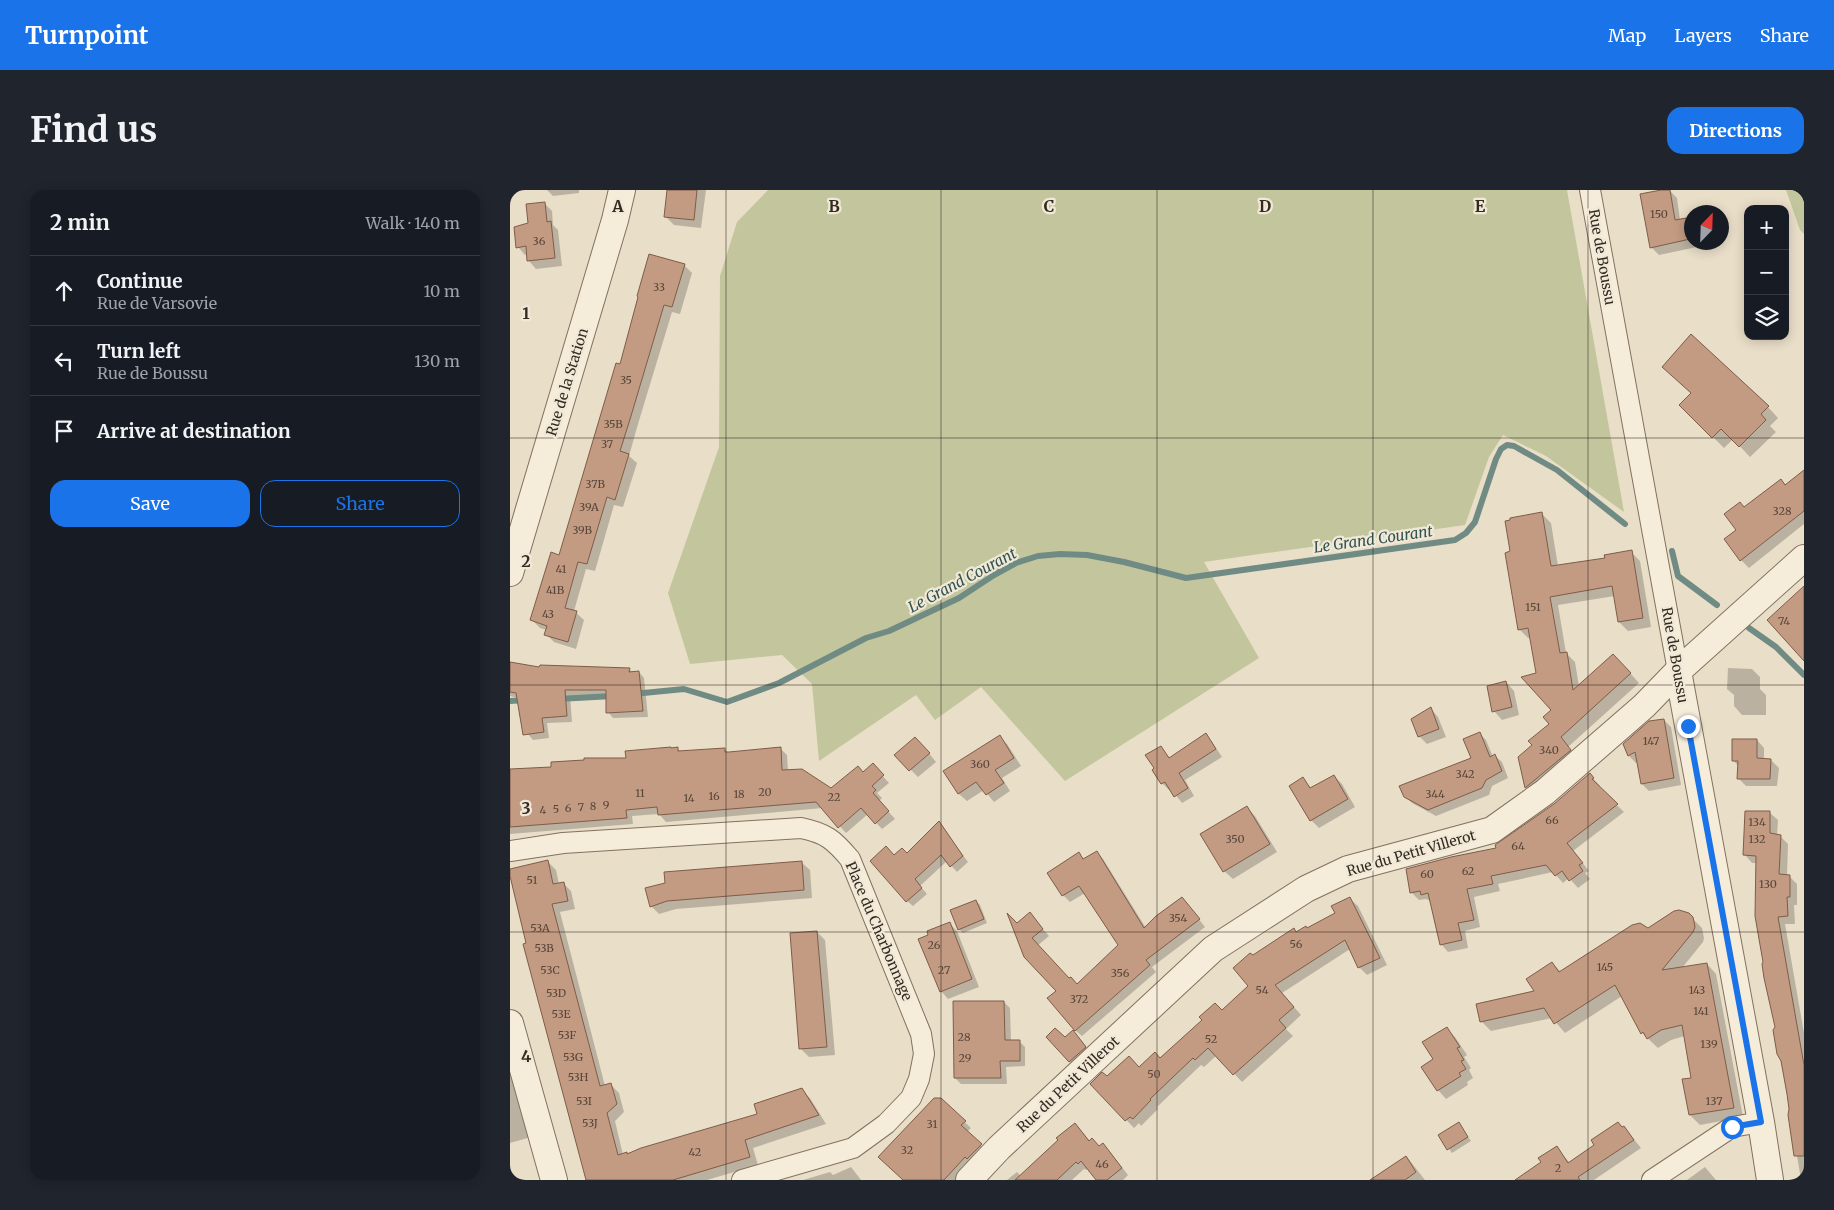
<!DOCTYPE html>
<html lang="en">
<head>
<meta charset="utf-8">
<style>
	:root { --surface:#171b24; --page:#20242c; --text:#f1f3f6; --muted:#9ea1a6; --line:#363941; --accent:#1a73e8 }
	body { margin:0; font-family:Merriweather,serif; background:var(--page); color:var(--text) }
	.controls { position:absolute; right:15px; top:15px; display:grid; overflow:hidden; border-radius:10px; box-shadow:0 2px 12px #0003 }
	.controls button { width:45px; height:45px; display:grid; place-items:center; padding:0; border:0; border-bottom:1px solid var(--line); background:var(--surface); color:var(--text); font:25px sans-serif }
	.compass { position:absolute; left:1174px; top:15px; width:45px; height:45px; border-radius:50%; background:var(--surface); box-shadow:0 2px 12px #0003; rotate:23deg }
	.stop { position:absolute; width:15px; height:15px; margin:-11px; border:4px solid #1a73e8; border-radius:50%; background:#fff }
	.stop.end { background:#1a73e8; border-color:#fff; box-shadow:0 1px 5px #0008 }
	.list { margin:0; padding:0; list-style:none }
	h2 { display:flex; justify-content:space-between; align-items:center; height:65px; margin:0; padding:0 20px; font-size:21px }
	h2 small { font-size:16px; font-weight:400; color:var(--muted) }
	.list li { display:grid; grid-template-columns:32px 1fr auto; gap:15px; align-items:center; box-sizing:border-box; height:70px; padding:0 20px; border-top:1px solid var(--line) }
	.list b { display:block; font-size:19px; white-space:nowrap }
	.list p { margin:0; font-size:16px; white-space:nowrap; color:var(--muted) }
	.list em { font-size:16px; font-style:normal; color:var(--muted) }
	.actions { display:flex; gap:10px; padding:15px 20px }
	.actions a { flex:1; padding:11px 0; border:1px solid var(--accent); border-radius:15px; text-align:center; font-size:18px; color:var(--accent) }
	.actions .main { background:var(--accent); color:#fff }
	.icon { flex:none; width:28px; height:28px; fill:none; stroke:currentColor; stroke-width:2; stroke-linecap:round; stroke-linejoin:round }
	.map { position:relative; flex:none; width:1294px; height:990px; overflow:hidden; border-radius:15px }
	header { display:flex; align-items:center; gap:30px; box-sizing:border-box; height:70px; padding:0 25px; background:var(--accent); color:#fff }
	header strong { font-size:24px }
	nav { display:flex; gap:28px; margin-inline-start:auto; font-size:18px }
	.intro { display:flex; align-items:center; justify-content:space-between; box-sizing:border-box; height:120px; padding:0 30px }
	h1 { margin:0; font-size:35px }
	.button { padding:12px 22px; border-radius:15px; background:var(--accent); color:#fff; font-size:18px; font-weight:700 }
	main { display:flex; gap:30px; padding:0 30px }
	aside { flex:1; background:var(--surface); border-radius:15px; box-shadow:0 2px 12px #0003 }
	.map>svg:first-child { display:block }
	.green { fill:#c3c69d }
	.shadow { fill:#0003 }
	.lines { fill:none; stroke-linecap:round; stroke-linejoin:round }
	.stream { stroke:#708b84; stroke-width:6 }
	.building { fill:#c39b83; stroke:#7f5c48 }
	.minor-casing { stroke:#83715f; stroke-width:22 }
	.tertiary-casing { stroke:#83715f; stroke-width:28 }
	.minor { stroke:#f5ecda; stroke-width:20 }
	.tertiary { stroke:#f5ecda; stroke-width:26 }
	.route { stroke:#1a73e8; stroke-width:6 }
	.grid { fill:none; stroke:#352a21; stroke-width:1; stroke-opacity:0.55 }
	.labels { text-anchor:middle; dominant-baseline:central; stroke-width:4.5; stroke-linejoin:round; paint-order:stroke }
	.number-label { font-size:11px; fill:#58463a }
	.street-label { font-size:14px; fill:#352a21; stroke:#f1e9d7 }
	.water-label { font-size:15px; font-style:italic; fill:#325350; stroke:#f1e9d7 }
	.grid-label { font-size:16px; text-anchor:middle; font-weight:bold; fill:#352a21; stroke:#f1e9d7; stroke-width:4.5; stroke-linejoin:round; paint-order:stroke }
</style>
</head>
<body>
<header>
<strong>Turnpoint</strong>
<nav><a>Map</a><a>Layers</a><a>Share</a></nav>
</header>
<div class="intro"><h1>Find us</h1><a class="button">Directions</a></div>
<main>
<aside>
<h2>2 min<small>Walk · 140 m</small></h2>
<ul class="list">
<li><svg class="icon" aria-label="ahead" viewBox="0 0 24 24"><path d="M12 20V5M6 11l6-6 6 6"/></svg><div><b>Continue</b><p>Rue de Varsovie</p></div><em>10 m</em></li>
<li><svg class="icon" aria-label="left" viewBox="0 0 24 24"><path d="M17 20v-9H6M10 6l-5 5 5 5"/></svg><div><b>Turn left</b><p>Rue de Boussu</p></div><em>130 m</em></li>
<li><svg class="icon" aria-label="arrive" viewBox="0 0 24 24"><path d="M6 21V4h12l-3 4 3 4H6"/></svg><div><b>Arrive at destination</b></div></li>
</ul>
<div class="actions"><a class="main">Save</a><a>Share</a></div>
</aside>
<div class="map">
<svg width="1294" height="990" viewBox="0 0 1294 990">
	<rect width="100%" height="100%" fill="#e9dec8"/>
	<g class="green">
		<path d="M258,0H1057L1114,322L1036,266L993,245L979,267L955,335L694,372L749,468L555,591L471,497L425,530L406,505L309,571L302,494L272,465L180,474L158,403L209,257L210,86L227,32Z"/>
		<path d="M1276,0H1294V44L1290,40Z"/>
	</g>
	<g class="shadow">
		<path d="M37,0H69V3L43,6Z"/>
		<path d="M158,0H196L191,38L164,35L155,26Z"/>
		<path d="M1159,0L1167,8L1170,30L1176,29L1182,35V52H1186L1187,57L1149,65L1141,57Z"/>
		<path d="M34,13L42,21L43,35L48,40L52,76L26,79L19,71L18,64L15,65L8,57Z"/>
		<path d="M174,75L182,83L170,124L162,122L128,234L119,266L127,273L113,317L104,315L85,381L76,379L64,421L74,430L66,459L44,452L36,444L37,440L30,438L22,430L50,366L111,175Z"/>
		<path d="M1153,177L1258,217L1268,228L1260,236L1266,242L1240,267L1223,249L1214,258L1171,215L1182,204Z"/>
		<path d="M1294,282V334L1239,378L1231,370L1228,340L1235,319L1271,290L1276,295Z"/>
		<path d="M1032,324L1041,333L1048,376L1096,369L1121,362L1130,371L1141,437L1118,441L1109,432L1105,406L1048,415L1056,463L1065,472L1069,496L1112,474L1129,493L1058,557L1069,569L1025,606L1016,597L1009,567L1024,555L1041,534L1043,520L1027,484L1021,447L1018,448L1009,439L1001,362Z"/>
		<path d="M0,473L30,479L31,476L120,480L123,483L129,482L134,488L138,527L103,528L98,522L97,505L60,506L62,532L37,533L39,548L23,550L18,544L8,508L0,506Z"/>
		<path d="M1218,478L1242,479L1250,487V499L1256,505V525H1232L1224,516V505L1217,499Z"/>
		<path d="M996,492L1004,501L1009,525L992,530L984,521Z"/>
		<path d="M921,519L928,527L936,547L917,554L909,546Z"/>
		<path d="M1154,530L1161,537L1171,595L1139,601L1132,594L1128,572L1126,573L1119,566L1115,554Z"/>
		<path d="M969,543L976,550L983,567L985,566L992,572L998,588L982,596L979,605L926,626L902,613L895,606L962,568Z"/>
		<path d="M695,545L702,552L712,567L675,590L684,606L672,613L661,599L659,600L652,593L650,557L660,568Z"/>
		<path d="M489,547L497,554L511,576L492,588L500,601L484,612L474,600L457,611L449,604L435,582Z"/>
		<path d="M1247,550L1254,558V570H1261L1269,578L1267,596H1236L1228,588L1229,577L1223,570Z"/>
		<path d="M413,556L426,572L408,587L386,565Z"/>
		<path d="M270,558L277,565L278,581L321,600L353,583L369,582L379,593L367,603L372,608L369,611L385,629L372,639L358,624L336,643L313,618L156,632L149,624L122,626L123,634L0,644V581L117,570L168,559L171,562L214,559L219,563Z"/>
		<path d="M1080,585L1090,596L1088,597L1114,622L1063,661L1079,681L1075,683L1080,689L1068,698L1059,688L1053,693L1043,682L988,694L990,701L964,707L970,737L955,741L958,758L938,762L931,754L921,711L916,709L909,710L902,703L898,680L987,659L1045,615Z"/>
		<path d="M824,586L832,594L845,617L809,638L801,630L793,589L802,599Z"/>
		<path d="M737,618L745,626L767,662L723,689L714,681Z"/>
		<path d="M1260,623L1268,630L1267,646H1270L1278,654L1277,686H1279L1287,694V715H1284L1285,734H1275L1294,843V990H1291L1255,773L1247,673H1242L1235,665Z"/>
		<path d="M429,633L458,672L447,682L437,671L410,696L417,704L403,716L397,711L384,667L397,664Z"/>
		<path d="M568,663L575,670L587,663L593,669L636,738L672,708L695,737L642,777L646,782L572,846L565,840L547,801L507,734L526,731L539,746L527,756L560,790L568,795L610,755L575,703L560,712L553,705L539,683Z"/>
		<path d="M38,672L46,680L49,694L53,693L61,701L65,719L50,722L95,896L101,895L109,903L114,922L105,931L113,965H118L249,924L291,900L300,908L316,934L243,958L248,975L197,990H77L15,754H18Z"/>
		<path d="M291,672L300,680L302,708L166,719L149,724L141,716L157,694Z"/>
		<path d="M840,709L848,716L877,775L857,785L849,777L840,759L772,803L791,825L776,839L783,846L732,892L707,865L694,877L691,875L647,917L648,919L631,936L629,933L624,938L582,894L651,870L712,822L740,796L743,767L784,740L787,743L797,739L826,724Z"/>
		<path d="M466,711L470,715L477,733L453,743L449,739Z"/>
		<path d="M1182,728L1192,738L1194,748L1193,752L1172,778L1197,774L1206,784L1233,927L1190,935L1180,925L1173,890L1183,889L1175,846L1161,850L1148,858L1132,843L1112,806L1055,843L1042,828L981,841L971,831L1026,802L1042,773L1051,782L1138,739Z"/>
		<path d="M440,734L447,741L469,797L438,809L431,801L420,745Z"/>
		<path d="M307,742L315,750L325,865L299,867L291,859Z"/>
		<path d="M494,812L500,818L501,851H509L515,857V876L496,877L497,894H451L445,888Z"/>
		<path d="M936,838L945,847L957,865L954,867L961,878L959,880L963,888L957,892L958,895L936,909L928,900L924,870Z"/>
		<path d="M537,847L571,850L583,866L568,880Z"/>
		<path d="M0,878L21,947L0,953Z"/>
		<path d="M430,909L461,938L457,942L477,961L462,972L446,990H394Z"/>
		<path d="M565,934L580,951L600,962L618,985L613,990H588L578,978L576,980L574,979L562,990H497L507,982L511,986Z"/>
		<path d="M949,934L961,951L942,963L930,946Z"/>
		<path d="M1114,937L1131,958L1084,990H1008L1032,972L1046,957L1060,973Z"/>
		<path d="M897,967L915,990H862Z"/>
		<path d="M341,977L351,990H293L320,982L323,985Z"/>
		<path d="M1195,977L1206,990H1177Z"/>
	</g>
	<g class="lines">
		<g class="stream">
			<path d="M1162,361L1168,386L1207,415"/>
			<path d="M1239,438L1266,457L1294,485"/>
			<path d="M123,504L174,499L217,512L269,493L356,448L379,441L449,408L484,385L506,373L528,366L550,364L577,365L614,372L676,388L945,350L956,343L965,332L986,269L991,259L997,255L1004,256L1047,280L1115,334"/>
			<path d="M48,509L103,506"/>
			<path d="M0,511L16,510"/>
		</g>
	</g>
	<g class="building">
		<path d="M157,0H187L184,30L154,27Z"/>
		<path d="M1151,0H1160L1165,30L1176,28L1180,49L1140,58L1130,4Z"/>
		<path d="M35,12L37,32L41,31L45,68L17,71L16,56L6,58L4,37L18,33L16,14Z"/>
		<path d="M139,64L175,74L162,117L154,115L121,226L110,261L119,264L105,310L97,307L77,374L68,372L55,418L67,421L58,452L34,445L37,436L20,430L41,362L49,365L106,173L110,174L128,107L127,106Z"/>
		<path d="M1181,144L1259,216L1251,224L1256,230L1229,257L1211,239L1202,248L1169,215L1181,203L1152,177Z"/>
		<path d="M1294,280V321L1230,371L1214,349L1226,340L1214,324L1230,312L1234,317L1271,289L1275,295Z"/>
		<path d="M1032,322L1041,376L1095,368L1094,365L1122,360L1133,428L1108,432L1102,396L1040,407L1050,463L1057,462L1063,500L1103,464L1121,483L1051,547L1061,560L1015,598L1008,567L1022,555L1018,551L1039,534L1033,527L1041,520L1011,487L1026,483L1018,438L1008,440L995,363L1000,361L995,331L1000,330V328Z"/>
		<path d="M1294,396V471L1257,430Z"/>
		<path d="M0,472L29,477L30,475L120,478L119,482L129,481L133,521L96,523V500H55L57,526L32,528L34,542L13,545L6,503L0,502Z"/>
		<path d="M996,491L1002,517L982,522L977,496Z"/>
		<path d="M921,517L929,539L908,547L901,529Z"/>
		<path d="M1154,529L1164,588L1131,594L1125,562L1118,566L1113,554L1139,531Z"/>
		<path d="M970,542L980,567L985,564L992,581L976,590L972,598L918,620L894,607L889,596L961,568L953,549Z"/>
		<path d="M696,543L706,559L669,583L678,598L664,607L655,592L651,594L642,580L644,578L635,565L651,556L659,568Z"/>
		<path d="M490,545L504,568L485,580L494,593L476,605L466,592L448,604L433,581Z"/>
		<path d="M405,547L420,563L399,581L384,565Z"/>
		<path d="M1222,549H1247V568L1261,569L1260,589H1227L1228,571H1222Z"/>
		<path d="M161,557V558L168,557V561L215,558V562H219L271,557L272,580L292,579L321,598L348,576L353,582L363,573L374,585L362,596L366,600L363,603L379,621L365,634L351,618L328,638L306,612L148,625L147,617L116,620L117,628L0,637V579L41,577V572L74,570V568H116L115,561Z"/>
		<path d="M1080,583L1084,588L1082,589L1108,614L1057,653L1073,673L1069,675L1073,681L1059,691L1052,681L1045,686L1036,675L981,686L983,694L957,699L964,730L948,733L952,750L930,755L918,703L911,705L910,701L900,703L896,679L941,667L986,658L985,655L1044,614Z"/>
		<path d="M824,585L838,609L800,631L779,596L793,587L800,598Z"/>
		<path d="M737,616L760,654L713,682L690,644Z"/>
		<path d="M1235,621H1260V643L1271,645L1269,684L1280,685V707H1277L1278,726L1268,727L1294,875V966H1284L1278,925L1279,919L1277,904L1271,871L1267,864L1263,840L1265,837L1254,788L1252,774L1253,772L1245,726L1246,666L1233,665Z"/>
		<path d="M429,631L453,666L440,677L431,665L405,689L412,698L396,712L360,671L376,656L384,665L392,658L397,663Z"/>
		<path d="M587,661L634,738L646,726L672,707L690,729L636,770L640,775L565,841L537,808L546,801L514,767L497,723L507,733L520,722L533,739L522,748L559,788L561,787L567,794L608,755L569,696L552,706L537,683L569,662L573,669Z"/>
		<path d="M38,670L43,694L54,692L58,711L42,714L90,896L101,893L107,914L97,923L108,965L117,962V964L131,958L247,924L244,914L292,898L309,925L235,950L240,967L163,990H76L13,754L16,753L0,686V679Z"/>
		<path d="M292,671L294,700L157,711L140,717L135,698L155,693L154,682Z"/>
		<path d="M840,707L870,768L848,778L835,750L765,795L784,817L769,830L776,838L723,885L698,858L685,870L683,868L640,909L641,910L623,929L620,927L615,931L580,894L592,882L597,886L619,866L629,877L645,862L650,868L692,830L689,827L705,813L712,820L738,796L723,778L740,763L743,765L784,738L786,742L796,736L797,738L825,723L821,716Z"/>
		<path d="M466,710L474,729L448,740L440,720Z"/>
		<path d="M1169,720L1179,723L1183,727L1185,737L1183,742L1152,780L1197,773L1224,918L1179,925L1172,889L1181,888L1172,835L1151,840L1137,849L1133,842L1131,844L1105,795L1044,834L1034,818L970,832L966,814L1024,801L1016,789L1042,772L1049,782L1122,735L1130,733L1138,738L1164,721Z"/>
		<path d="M440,732L462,789L430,802L408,749L418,745L417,741Z"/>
		<path d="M307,741L317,857L289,859L280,743Z"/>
		<path d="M443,811H494L495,850H510V871H490L491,888H444Z"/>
		<path d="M937,837L950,857L947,858L954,870L951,871L956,879L949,883L951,886L927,901L911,877L923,869L912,852Z"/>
		<path d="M545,838L555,847L563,840L576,857L559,872L536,847Z"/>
		<path d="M424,908H431L456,931L451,935L472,954L457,969L455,967L434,990H393L368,967Z"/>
		<path d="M949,932L958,947L937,960L928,945Z"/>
		<path d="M1108,932L1112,937L1114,936L1124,950L1068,987L1070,990H1005L1031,972L1028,968L1047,956L1058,973L1084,955L1081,950Z"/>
		<path d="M565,933L579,951L582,948L589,956L593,953L612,978L597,990H586L571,971L568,974L566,972L547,990H505L548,950L546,948Z"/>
		<path d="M896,966L906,982L895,990H860Z"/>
	</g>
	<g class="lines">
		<g class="minor-casing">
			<g id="minor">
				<path d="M1080,0L1168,481"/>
				<path d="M0,661L53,653L291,638C316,643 324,650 340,669L411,844L414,864L409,889L401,908L376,934L343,958L232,990"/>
				<path d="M1142,990L1222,937L1251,932"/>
			</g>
		</g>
		<g class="tertiary-casing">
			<g id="tertiary">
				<path d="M0,383L105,30L112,0"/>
				<path d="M1168,481L1251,932L1260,990"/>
				<path d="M0,833L44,990"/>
				<path d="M459,990L489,958L703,759L796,699L838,679L982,640L1035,602L1134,516L1168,481L1294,368"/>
			</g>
		</g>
		<use href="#minor" class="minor"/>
		<use href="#tertiary" class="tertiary"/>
	</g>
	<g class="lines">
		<path class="route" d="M1178,536L1251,932L1222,937"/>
	</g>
	<path class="grid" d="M216,0V990M431,0V990M647,0V990M863,0V990M1078,0V990M0,248H1294M0,495H1294M0,742H1294"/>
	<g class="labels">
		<g class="number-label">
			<text x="1149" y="24">150</text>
			<text x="29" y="51">36</text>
			<text x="149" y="97">33</text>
			<text x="116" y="190">35</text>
			<text x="103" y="234">35B</text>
			<text x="97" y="254">37</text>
			<text x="85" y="294">37B</text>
			<text x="79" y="317">39A</text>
			<text x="1272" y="321">328</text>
			<text x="72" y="340">39B</text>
			<text x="51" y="379">41</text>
			<text x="45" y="400">41B</text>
			<text x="1023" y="417">151</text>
			<text x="38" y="424">43</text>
			<text x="1274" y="431">74</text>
			<text x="1141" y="551">147</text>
			<text x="1039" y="560">340</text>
			<text x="470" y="574">360</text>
			<text x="955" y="584">342</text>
			<text x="255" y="602">20</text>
			<text x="130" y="603">11</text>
			<text x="229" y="604">18</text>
			<text x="925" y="604">344</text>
			<text x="204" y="606">16</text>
			<text x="324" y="607">22</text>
			<text x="179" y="608">14</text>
			<text x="96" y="615">9</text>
			<text x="83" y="616">8</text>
			<text x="71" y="617">7</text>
			<text x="58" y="618">6</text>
			<text x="46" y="619">5</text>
			<text x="33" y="620">4</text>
			<text x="1042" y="630">66</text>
			<text x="1247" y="632">134</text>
			<text x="725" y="649">350</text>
			<text x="1247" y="649">132</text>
			<text x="1008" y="656">64</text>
			<text x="958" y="681">62</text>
			<text x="917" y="684">60</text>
			<text x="22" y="690">51</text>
			<text x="1258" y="694">130</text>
			<text x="668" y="728">354</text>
			<text x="30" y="738">53A</text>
			<text x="786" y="754">56</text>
			<text x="424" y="755">26</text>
			<text x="34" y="758">53B</text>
			<text x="1095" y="777">145</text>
			<text x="40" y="780">53C</text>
			<text x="434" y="780">27</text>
			<text x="610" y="783">356</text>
			<text x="752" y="800">54</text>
			<text x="1187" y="800">143</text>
			<text x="46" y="803">53D</text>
			<text x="569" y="809">372</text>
			<text x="1191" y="821">141</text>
			<text x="51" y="824">53E</text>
			<text x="57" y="845">53F</text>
			<text x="454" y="847">28</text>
			<text x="701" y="849">52</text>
			<text x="1199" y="854">139</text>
			<text x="63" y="867">53G</text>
			<text x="455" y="868">29</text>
			<text x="644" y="884">50</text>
			<text x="68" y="887">53H</text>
			<text x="74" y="911">53I</text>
			<text x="1204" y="911">137</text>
			<text x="80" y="933">53J</text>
			<text x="422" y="934">31</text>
			<text x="397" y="960">32</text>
			<text x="185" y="962">42</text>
			<text x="592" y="974">46</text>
			<text x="1048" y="978">2</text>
		</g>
		<g class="street-label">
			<text transform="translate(1092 67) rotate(80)">Rue de Boussu</text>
			<text transform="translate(57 192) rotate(-73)">Rue de la Station</text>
			<text transform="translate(1165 465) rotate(80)">Rue de Boussu</text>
			<text transform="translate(901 663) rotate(-16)">Rue du Petit Villerot</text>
			<text transform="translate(369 741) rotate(67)">Place du Charbonnage</text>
			<text transform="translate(558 894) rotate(-43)">Rue du Petit Villerot</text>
		</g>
		<g class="water-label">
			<text transform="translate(863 349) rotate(-8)">Le Grand Courant</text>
			<text transform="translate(452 390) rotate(-28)">Le Grand Courant</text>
		</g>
	</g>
	<g class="grid-label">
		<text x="108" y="22">A</text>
		<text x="324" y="22">B</text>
		<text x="539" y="22">C</text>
		<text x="755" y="22">D</text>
		<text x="970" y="22">E</text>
		<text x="16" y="129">1</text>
		<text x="16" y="377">2</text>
		<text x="16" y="624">3</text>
		<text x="16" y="872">4</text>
	</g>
</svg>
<div class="controls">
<button>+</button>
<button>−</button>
<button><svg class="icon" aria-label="layers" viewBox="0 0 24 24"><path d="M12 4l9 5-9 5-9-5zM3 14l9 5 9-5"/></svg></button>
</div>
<svg class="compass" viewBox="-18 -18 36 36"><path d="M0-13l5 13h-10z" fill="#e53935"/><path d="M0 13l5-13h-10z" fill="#9ea1a6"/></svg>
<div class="stop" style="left:1222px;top:937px"></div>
<div class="stop end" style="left:1178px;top:536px"></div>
</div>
</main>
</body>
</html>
